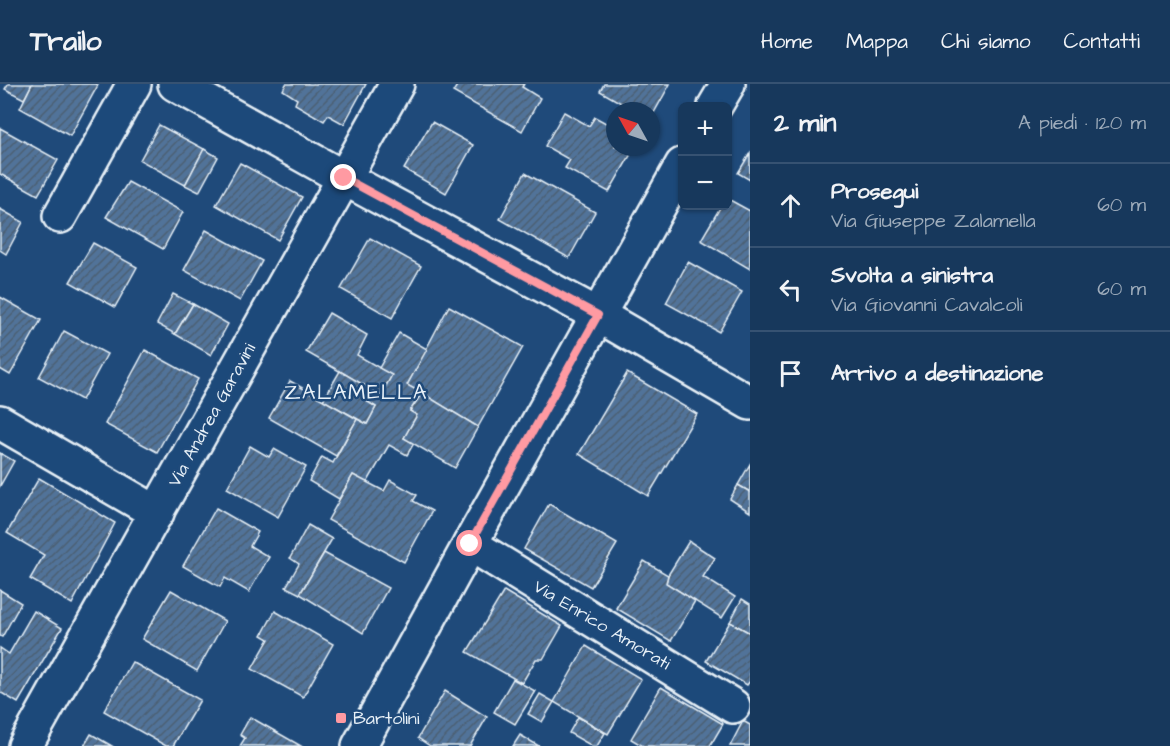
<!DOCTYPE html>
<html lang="it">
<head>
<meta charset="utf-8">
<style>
	:root { --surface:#17385c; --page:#244365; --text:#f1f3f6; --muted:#9eacbb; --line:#365272 }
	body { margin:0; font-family:"Architects Daughter",sans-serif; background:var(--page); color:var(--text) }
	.controls { position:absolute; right:18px; top:18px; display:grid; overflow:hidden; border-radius:9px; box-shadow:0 2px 4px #0004 }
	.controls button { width:54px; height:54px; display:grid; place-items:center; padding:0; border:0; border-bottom:2px solid var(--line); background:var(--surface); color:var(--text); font:30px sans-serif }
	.compass { position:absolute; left:606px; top:18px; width:54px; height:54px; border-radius:50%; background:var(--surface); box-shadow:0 2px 4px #0004; rotate:310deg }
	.stop { position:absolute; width:18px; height:18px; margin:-14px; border:4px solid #ff9aa2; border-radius:50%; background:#fff }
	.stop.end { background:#ff9aa2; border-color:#fff; box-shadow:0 2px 6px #0008 }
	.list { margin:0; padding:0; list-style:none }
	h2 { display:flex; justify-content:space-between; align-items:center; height:78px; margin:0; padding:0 24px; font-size:26px }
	h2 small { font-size:20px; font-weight:400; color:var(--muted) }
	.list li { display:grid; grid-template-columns:39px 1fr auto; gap:18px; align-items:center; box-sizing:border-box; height:84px; padding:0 24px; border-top:2px solid var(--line) }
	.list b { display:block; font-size:22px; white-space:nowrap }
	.list p { margin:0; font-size:20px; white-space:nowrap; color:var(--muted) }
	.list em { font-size:20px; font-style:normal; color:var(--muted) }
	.icon { flex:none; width:33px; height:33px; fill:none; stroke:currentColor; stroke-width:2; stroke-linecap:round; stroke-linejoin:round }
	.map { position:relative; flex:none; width:750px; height:662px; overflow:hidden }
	header { display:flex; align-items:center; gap:36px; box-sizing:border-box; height:84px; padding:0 30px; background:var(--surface); border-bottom:2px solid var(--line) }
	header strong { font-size:28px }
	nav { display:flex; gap:33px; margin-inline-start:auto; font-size:21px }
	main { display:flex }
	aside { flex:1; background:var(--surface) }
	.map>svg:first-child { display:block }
	.building { fill:url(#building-hatch); stroke:#e8f1f8; stroke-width:1.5 }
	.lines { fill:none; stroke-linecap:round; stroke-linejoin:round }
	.minor-casing { stroke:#e8f1f8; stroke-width:38 }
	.tertiary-casing { stroke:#e8f1f8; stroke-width:38 }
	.minor { stroke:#1f4a7a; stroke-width:33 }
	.tertiary { stroke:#1f4a7a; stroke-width:33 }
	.route { stroke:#ff9aa2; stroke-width:8 }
	.poi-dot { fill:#ff9aa2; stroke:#1f4a7a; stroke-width:2 }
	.labels { text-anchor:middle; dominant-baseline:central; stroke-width:5; stroke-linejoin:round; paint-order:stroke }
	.street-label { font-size:18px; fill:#e8f1f8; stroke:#1f4a7a }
	.poi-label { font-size:18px; fill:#e8f1f8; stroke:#1f4a7a; text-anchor:start }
	.quarter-label { font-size:21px; letter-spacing:1.5px; fill:#e8f1f8; stroke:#1f4a7a }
</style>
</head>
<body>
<header>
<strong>Trailo</strong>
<nav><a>Home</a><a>Mappa</a><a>Chi siamo</a><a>Contatti</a></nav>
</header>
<main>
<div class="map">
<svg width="750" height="662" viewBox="0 0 750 662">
	<defs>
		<pattern id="building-hatch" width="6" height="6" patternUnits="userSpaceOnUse" patternTransform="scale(1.5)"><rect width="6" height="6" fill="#517399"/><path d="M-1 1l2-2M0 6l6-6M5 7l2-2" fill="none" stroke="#4c5e72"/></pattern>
	</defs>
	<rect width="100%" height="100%" fill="#1f4a7a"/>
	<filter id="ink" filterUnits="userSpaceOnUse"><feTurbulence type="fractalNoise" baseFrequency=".0167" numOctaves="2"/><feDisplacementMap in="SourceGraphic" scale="12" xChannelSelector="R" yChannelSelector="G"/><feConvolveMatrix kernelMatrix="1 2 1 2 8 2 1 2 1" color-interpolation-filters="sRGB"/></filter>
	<g filter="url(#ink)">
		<g class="building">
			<path d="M8,0H32L24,15L5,5Z"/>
			<path d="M32,0H96L98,1L70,52L20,24Z"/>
			<path d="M286,0H366L344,40L328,31L324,37L295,20L297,15L283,6Z"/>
			<path d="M458,0H524L522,3L540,14L522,47L453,8Z"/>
			<path d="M604,0H670L651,34V27H635L600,7Z"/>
			<path d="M564,28L589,42L595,33L615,44V63H635L609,108L565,84L570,76L545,62Z"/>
			<path d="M432,38L473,61L446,109L404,85Z"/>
			<path d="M159,41L204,65L185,101L140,76Z"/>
			<path d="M0,44L58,76L38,111L0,90Z"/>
			<path d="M204,65L218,73L199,108L185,101Z"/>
			<path d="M750,69V96L738,89Z"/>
			<path d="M240,79L302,113L278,156L216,121Z"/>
			<path d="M525,89L595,128L569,174L500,135Z"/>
			<path d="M128,98L183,128L163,165L106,133Z"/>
			<path d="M728,115L750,127V185L701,156L721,122H728Z"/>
			<path d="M0,125L23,138L6,170L0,166Z"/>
			<path d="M206,146L262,177L240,217L184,186Z"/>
			<path d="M370,154L421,182L392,234L341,205Z"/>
			<path d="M93,159L137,183L115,223L70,198Z"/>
			<path d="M688,178L742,208L719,248L666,219Z"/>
			<path d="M173,210L193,220L175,250L157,240Z"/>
			<path d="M0,213L41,236L10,291L0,285Z"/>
			<path d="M193,220L228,240L211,271L175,250Z"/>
			<path d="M449,222L523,263L478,343L407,301Z"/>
			<path d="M329,229L367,251L357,271L392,291L381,311L306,268Z"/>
			<path d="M64,247L107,270L82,316L39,293Z"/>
			<path d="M399,249L427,265L407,301L422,309L410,327L417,331L404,354L414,359L407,371L389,361L367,399L353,391L339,415L309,397L322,373L333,379L357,335L367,340L376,323L366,317L372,306L381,311L392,291L379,284Z"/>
			<path d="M145,266L198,295L157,368L105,340Z"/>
			<path d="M340,287L372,306L366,317L376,323L367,340L323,316Z"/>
			<path d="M627,289L697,330L648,412L579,370Z"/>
			<path d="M290,297L357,335L336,372L269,334Z"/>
			<path d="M422,309L478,343L455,384L404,354L417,331L410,327Z"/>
			<path d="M250,362L269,373L274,365L306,383L278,433L227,404Z"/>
			<path d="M0,369L14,377L0,402Z"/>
			<path d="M750,380V408L738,401Z"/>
			<path d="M353,391L384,407L390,396L417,411L413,417L432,427L404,478L328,436Z"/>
			<path d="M39,394L115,439L72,520L30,495L44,471L7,449Z"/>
			<path d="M738,401L750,408V428L730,415Z"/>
			<path d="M549,420L617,460L591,503L524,465Z"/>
			<path d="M216,424L258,448L250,462L269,473L249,508L225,494L220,503L183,482Z"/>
			<path d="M308,441L332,455L300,510L286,503L299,480L290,474Z"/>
			<path d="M689,457L715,474L703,493L735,513L722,534L666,499L668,491Z"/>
			<path d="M324,469L388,504L363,549L300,510Z"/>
			<path d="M644,477L668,491L666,499L695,517L671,557L616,524Z"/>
			<path d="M0,506L21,519L2,553L0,552Z"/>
			<path d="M171,506L225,537L197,587L142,555Z"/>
			<path d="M504,507L562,542L543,575H536L522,599L467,568Z"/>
			<path d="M742,515L750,520V549L730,538Z"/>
			<path d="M34,527L62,544L18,619L0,608V564L9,570Z"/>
			<path d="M275,527L333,560L303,613L252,585L269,555L262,551Z"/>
			<path d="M730,538L750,549V597L747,601L706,577Z"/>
			<path d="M586,562L641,595L608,650L554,618Z"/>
			<path d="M132,578L200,616L173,662H166L104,627Z"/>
			<path d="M513,595L535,607L515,640L494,628Z"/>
			<path d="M661,603L723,640L710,662H643L631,655Z"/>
			<path d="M445,607L487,633L470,662H430L418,654Z"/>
			<path d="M540,610L554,618L542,638L528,630Z"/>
			<path d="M250,633L301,662H240L245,654L240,651Z"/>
			<path d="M578,633L605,649L597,662H592L569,649Z"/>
			<path d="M743,637L750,641V662H730Z"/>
			<path d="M91,650L112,662H84Z"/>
			<path d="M520,651L539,662H513Z"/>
		</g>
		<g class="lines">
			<g class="minor-casing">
				<g id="minor">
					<path d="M175,0L344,94L598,231L750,319"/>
					<path d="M60,132L134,0"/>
					<path d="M0,338L157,429"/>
					<path d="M470,460L733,622"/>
					<path d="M25,662L397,0"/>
				</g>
			</g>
			<g class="tertiary-casing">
				<g id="tertiary">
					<path d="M715,22L728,0"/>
					<path d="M359,662L470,460L682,81"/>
				</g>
			</g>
			<use href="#minor" class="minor"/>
			<use href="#tertiary" class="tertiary"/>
		</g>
	</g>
	<g class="lines" filter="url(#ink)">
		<path class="route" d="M344,94L598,231L470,460"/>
	</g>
	<rect class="poi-dot" x="335" y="628" width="12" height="12" rx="3"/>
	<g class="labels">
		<g class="street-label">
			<text transform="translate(212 331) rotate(-61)">Via Andrea Garavini</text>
			<text transform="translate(602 541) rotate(31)">Via Enrico Amorati</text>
		</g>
		<g class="poi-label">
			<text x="353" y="634">Bartolini</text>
		</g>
		<g class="quarter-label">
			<text x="356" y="308">ZALAMELLA</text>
		</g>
	</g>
</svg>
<div class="controls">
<button>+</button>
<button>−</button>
</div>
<svg class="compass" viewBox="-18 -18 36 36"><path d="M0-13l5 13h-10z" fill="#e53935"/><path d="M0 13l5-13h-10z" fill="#9eacbb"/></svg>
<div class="stop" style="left:470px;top:460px"></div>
<div class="stop end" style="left:344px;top:94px"></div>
</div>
<aside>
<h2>2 min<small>A piedi · 120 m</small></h2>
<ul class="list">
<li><svg class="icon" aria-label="ahead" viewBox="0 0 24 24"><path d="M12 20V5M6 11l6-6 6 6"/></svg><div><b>Prosegui</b><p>Via Giuseppe Zalamella</p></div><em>60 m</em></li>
<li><svg class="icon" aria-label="left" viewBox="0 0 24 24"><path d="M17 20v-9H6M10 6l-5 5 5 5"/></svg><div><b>Svolta a sinistra</b><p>Via Giovanni Cavalcoli</p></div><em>60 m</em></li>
<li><svg class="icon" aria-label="arrive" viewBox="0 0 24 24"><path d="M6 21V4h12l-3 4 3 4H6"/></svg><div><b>Arrivo a destinazione</b></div></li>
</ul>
</aside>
</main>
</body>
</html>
